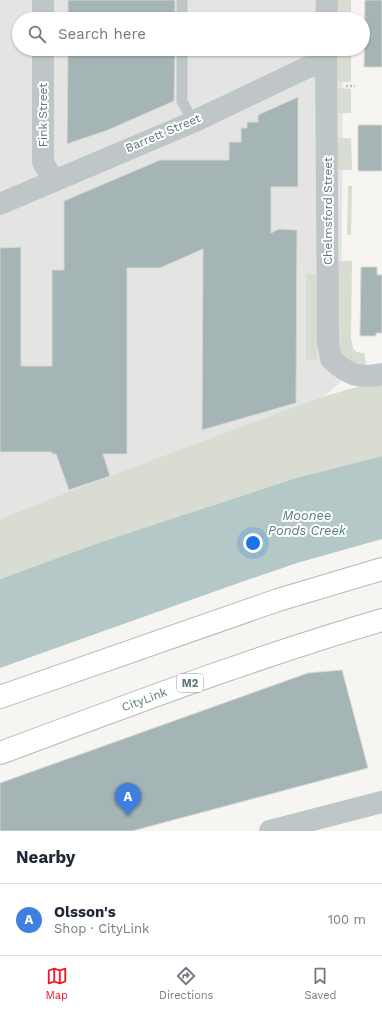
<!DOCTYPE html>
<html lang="en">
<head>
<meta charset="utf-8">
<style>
	:root { --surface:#fff; --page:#f2f2f3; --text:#1f2937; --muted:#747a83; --line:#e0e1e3; --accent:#f51329 }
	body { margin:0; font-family:"Work Sans",sans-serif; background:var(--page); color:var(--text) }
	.you { position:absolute; left:253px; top:543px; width:14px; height:14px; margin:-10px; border:3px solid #fff; border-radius:50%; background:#1a73e8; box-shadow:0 0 0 6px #1a73e833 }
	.badge { display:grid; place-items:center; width:26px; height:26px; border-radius:50%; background:var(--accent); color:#fff; font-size:13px; font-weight:700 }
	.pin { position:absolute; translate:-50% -33px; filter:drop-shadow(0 1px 2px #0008) }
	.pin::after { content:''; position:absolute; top:21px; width:14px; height:12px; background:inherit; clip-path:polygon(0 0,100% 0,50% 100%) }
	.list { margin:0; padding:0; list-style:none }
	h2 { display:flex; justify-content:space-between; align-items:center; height:52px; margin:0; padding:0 16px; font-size:17px }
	h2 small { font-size:13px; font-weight:400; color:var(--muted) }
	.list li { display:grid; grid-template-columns:26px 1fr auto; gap:12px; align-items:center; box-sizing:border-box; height:72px; padding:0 16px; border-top:1px solid var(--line) }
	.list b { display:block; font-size:15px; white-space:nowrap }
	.list p { margin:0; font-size:13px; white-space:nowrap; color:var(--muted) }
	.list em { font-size:13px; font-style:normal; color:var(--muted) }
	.icon { flex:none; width:22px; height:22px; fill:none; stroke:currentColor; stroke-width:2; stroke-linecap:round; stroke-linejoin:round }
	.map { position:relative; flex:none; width:382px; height:831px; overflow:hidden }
	.search { position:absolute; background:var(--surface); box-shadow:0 1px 3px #0004; left:12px; right:12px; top:12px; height:44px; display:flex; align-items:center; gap:10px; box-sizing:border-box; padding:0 14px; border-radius:22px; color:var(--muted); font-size:15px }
	.sheet { height:124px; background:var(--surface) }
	nav { display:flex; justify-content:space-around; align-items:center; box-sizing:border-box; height:56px; border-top:1px solid var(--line); background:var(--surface); font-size:11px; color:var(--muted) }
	nav a { display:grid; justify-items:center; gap:2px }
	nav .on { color:var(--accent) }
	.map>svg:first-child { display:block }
	.built { fill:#e4e5e3 }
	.green { fill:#d8dcd1 }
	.water { fill:#b4c8c7 }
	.pier { fill:#f6f5f2 }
	.building { fill:#a5b4b5; stroke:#d7d7d5 }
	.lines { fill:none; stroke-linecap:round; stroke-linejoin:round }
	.highway-casing { stroke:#b1b9ba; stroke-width:24 }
	.path { stroke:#b8bebf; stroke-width:2.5; stroke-dasharray:2 2; stroke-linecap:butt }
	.lane { stroke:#bec6c7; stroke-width:11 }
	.street { stroke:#bec6c7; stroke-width:22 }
	.highway { stroke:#fff; stroke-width:22 }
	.labels { text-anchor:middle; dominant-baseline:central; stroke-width:4; stroke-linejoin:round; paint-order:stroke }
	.shield { fill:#fff; stroke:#8ca0a2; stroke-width:1 }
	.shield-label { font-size:11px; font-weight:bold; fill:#5a777a }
	.street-label { font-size:12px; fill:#5a777a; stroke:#fff }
	.water-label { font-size:13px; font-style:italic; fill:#587c7a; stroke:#fff }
</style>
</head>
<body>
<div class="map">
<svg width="382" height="831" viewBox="0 0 382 831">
	<rect width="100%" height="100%" fill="#f6f5f2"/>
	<path class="built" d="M0,0H343V19H19V49H343L341,382L321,399L0,530Z"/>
	<g class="green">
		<rect x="333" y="0" width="18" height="19"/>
		<path d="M333,49H351V82H338L334,80Z"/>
		<path d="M338,88L351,89V113H338L336,110L334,90Z"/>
		<path d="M338,138H351L352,170H338L335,139Z"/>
		<path d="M348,186H352L351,235H347Z"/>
		<path d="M333,261H352L351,339L353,348L356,352L364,353L366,364L364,367L353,365L337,354Z"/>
		<rect x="306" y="274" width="11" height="86"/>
		<path d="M382,382V456L296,478L104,541L0,579V519C79,488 158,458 238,428C285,411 333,390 382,382Z"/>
	</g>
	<path class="water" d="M382,456V548L210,600L0,672V579L104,541L296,478Z"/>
	<path class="pier" d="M382,539V550L210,602L0,674V668L230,586L297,563Z"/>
	<g class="building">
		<rect x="68" y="0" width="107" height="19"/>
		<path d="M365,0H382V67H364Z"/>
		<path d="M68,49H175L174,101L108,130L67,144Z"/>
		<path d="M298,97V187H271V233L279,229L297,230L296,403L202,430L203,249L160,268H127V454H103L110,476L69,490L56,454H52V452H0V248L21,247V366H52V270H64V201L160,160H229V142H241V128H247V122H258V115Z"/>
		<rect x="358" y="125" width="24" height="46"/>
		<path d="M361,267H377V275H382V333H376V336H360Z"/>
		<path d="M342,670L368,768L132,831H0V783L308,673Z"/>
	</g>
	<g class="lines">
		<g class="highway-casing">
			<g id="highway">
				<path d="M0,697L278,600L382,569"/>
				<path id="s1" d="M0,753C127,706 252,658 382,620"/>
			</g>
		</g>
		<path class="path" d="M346,86H355"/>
		<g class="lane">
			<path d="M182,0V19"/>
			<path d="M182,49V101L193,122"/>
		</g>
		<g class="street">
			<path d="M43,0V19"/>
			<path d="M326,19L327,0"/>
			<path d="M43,49V162L53,180"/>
			<path d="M326,49L328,343L331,359C348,375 359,379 382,374"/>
			<path d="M0,204L193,122L308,67L326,64"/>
			<path d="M270,831L382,802"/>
		</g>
		<use href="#highway" class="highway"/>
	</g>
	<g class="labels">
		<rect class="shield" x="177" y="674" width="26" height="18" rx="3"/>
		<g class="shield-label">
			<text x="190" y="683">M2</text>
		</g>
		<g class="street-label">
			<text transform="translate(43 115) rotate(-90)">Fink Street</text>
			<text transform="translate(163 133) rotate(-23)">Barrett Street</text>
			<text transform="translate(328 211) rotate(-90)">Chelmsford Street</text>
			<text stroke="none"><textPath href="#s1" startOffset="154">CityLink</textPath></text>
		</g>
		<g class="water-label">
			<text x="307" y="515">Moonee<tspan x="307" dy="15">Ponds Creek</tspan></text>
		</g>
	</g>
</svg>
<div class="you"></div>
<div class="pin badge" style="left:128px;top:816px;background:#3f7fe0">A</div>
<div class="search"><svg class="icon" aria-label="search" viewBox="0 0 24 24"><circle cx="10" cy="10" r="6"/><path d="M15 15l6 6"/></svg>Search here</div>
</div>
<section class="sheet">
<h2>Nearby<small></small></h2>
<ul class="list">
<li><span class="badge" style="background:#3f7fe0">A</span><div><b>Olsson's</b><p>Shop · CityLink</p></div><em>100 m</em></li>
</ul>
</section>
<nav>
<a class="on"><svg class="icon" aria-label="map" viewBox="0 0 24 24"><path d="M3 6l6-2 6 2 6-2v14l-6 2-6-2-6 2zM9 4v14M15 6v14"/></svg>Map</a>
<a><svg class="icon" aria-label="directions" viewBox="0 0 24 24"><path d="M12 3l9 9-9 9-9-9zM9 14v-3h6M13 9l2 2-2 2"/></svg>Directions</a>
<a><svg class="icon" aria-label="saved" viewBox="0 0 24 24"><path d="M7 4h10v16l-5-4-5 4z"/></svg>Saved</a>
</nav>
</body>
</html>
